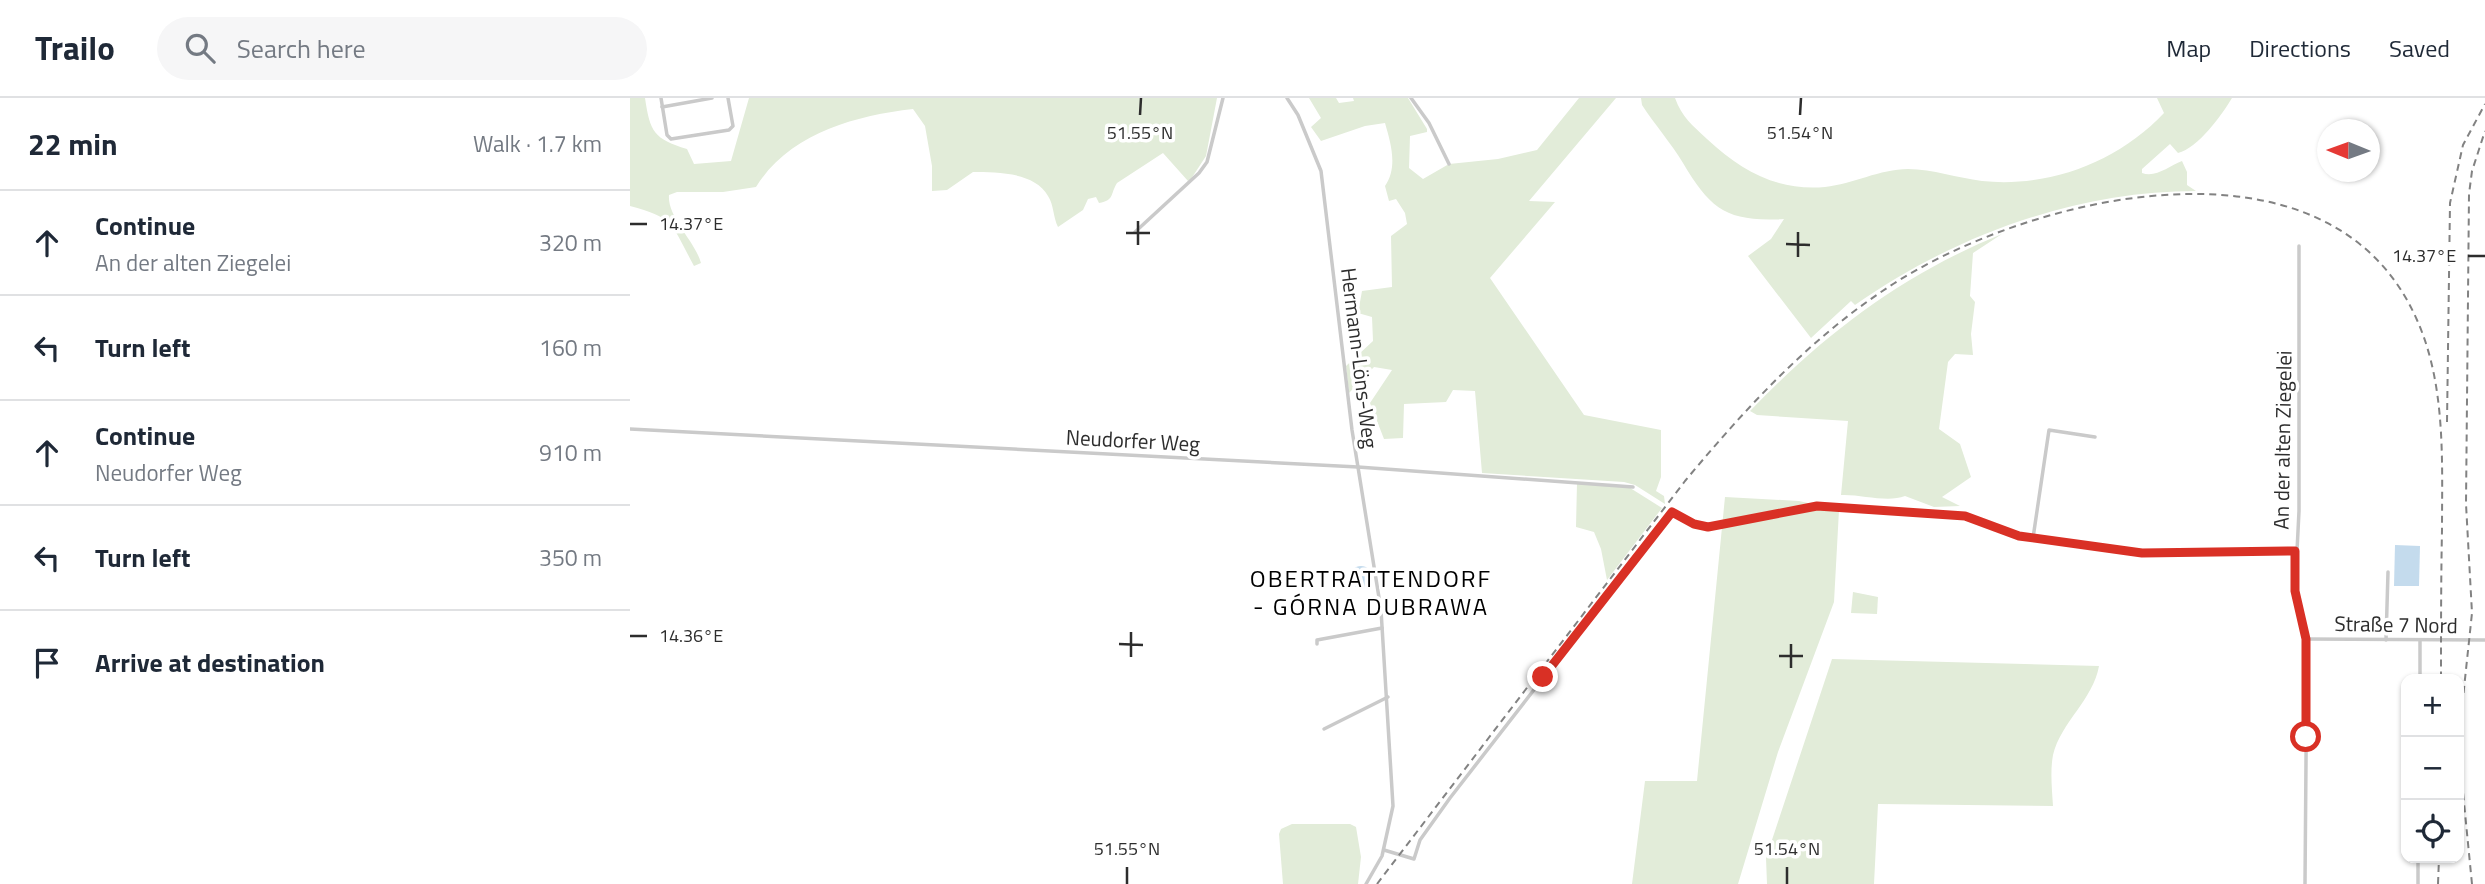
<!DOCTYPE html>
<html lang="en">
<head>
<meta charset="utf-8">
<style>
	:root { --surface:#fff; --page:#f6f6f7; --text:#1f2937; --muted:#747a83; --line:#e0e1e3 }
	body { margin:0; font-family:"Titillium Web",sans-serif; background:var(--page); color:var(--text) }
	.controls { position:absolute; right:21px; bottom:21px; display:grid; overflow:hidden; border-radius:14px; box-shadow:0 2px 5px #0004 }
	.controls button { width:63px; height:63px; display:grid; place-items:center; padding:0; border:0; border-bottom:2px solid var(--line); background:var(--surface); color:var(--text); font:35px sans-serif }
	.compass { position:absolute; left:1687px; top:21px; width:63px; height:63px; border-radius:50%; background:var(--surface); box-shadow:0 2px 5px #0004; rotate:271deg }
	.stop { position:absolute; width:21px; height:21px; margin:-16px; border:5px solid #d93025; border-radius:50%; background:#fff }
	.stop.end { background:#d93025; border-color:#fff; box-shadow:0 2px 7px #0008 }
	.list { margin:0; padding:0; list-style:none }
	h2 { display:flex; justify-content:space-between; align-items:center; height:91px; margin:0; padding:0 28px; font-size:30px }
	h2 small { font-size:23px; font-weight:400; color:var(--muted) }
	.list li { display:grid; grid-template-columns:46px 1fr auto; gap:21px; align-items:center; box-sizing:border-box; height:105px; padding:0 28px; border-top:2px solid var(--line) }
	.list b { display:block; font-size:26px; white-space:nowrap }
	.list p { margin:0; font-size:23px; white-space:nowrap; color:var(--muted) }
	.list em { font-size:23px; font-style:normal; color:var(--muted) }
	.icon { flex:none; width:38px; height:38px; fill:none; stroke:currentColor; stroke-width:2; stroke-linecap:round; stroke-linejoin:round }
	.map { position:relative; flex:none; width:1855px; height:786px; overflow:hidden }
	header { display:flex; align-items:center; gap:42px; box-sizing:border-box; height:98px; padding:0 35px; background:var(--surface); border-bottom:2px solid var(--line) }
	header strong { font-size:33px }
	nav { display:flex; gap:38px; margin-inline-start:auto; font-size:24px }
	.search { width:490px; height:63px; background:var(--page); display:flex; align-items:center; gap:18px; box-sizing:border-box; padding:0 24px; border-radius:38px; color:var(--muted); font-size:26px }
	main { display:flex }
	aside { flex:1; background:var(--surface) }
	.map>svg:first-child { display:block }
	.green { fill:#e2ecd9 }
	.water { fill:#c4dbed }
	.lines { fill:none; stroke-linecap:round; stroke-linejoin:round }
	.minor { stroke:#cacaca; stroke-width:3.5 }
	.rail { stroke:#828282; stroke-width:2; stroke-dasharray:7 5; stroke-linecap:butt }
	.route { stroke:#d93025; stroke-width:9 }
	.ticks { fill:none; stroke:#2d2d2d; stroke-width:2.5 }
	.labels { text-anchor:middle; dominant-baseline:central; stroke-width:7; stroke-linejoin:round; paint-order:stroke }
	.street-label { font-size:21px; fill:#2d2d2d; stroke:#fff }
	.quarter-label { font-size:24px; letter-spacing:2px; fill:#000; stroke:#fff }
	.ticks-label { font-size:18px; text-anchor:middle; fill:#2d2d2d; stroke:#fff; stroke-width:7; stroke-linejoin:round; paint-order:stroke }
</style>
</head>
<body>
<header>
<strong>Trailo</strong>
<div class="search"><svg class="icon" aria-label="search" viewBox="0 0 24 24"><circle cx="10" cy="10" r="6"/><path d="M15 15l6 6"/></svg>Search here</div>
<nav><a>Map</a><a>Directions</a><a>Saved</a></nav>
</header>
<main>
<aside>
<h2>22 min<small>Walk · 1.7 km</small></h2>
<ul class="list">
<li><svg class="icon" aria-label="ahead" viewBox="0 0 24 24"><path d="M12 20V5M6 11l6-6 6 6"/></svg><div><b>Continue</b><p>An der alten Ziegelei</p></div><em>320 m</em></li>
<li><svg class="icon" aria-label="left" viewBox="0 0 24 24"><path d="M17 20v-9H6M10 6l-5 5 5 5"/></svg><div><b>Turn left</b></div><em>160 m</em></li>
<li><svg class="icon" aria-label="ahead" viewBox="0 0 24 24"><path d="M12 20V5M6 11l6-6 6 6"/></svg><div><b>Continue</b><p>Neudorfer Weg</p></div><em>910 m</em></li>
<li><svg class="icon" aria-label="left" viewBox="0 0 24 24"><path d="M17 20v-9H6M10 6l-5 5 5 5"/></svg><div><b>Turn left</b></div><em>350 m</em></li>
<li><svg class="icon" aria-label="arrive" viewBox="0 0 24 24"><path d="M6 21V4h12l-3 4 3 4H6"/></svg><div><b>Arrive at destination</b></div></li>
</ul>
</aside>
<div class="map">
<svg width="1855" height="786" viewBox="0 0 1855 786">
	<rect width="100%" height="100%" fill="#fff"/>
	<g class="green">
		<path d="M0,0H15C20,34 24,41 57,51L64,66L101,63L119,0H587L576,58L561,81L558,83L533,55L487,85C480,96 485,102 469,105L466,99L458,101L453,112L428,129C423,119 424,107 418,98C405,74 366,74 343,74L317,92L302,93V68L295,28L283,11C223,18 159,36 126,89L93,94H47L39,97C37,119 65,143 71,165L64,168C42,128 46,120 0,108Z"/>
		<path d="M679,0H706L709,5L724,3L723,0H778L797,31V34L780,38L779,70L793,81L819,66L868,61L907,52L949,0H986L899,103L925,104L860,180L954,317L1031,332V379L1026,393L1034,398L1035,406L1005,387L994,384L852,375L845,293L823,292L816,304L774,306L773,340L754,341L740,305L762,272L744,269L719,295L716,268L743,243L742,219L728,215L732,193L762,189L761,138L777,126L775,115L766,101L759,103L755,88C768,69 761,46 755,25L735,28L691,43L681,29L691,20Z"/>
		<path d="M1011,0H1045C1052,19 1062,27 1077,41C1112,73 1146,93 1195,89C1223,86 1250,71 1278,71C1303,71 1327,80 1352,83C1419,90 1488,64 1534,15L1527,0H1602C1592,17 1568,50 1548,55L1540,46L1512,71V75C1526,80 1539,68 1552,63L1557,74V87L1566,93C1445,93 1323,138 1225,207L1221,203L1181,240L1118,158L1141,141L1154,121C1097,124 1081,112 1053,65C1041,45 1025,27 1012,7Z"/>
		<path d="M1372,136L1343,155L1340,198L1345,204L1341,236L1343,257L1325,256L1318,264L1309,331L1330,346L1341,379L1312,399L1330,408L1304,409L1275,398C1257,405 1231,396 1211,397L1218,323L1127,317L1120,313C1194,236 1273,176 1372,136Z"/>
		<path d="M947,385L997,388L1032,410L977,482L971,451L964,434L946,429Z"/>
		<path d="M1095,399L1169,403L1209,412L1204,504L1148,654L1108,786H1002L1015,683H1067Z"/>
		<path d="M1223,494L1248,499L1247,516L1221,515Z"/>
		<path d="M1202,561L1469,568C1463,602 1431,624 1423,657C1420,673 1422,692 1423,708L1248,706L1244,786H1137L1136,760Z"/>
		<path d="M662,726H720L726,729L731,759L728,786H653L649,736L651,731Z"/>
	</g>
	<g class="water">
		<path d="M1765,447L1790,448L1789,488H1764Z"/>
		<circle cx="731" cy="479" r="11"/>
	</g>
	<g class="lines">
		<g class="minor">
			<path d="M31,0L37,37L41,41L99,32L103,28L98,0"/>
			<path d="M657,0L668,17L691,73L722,332L751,512L763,708L752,758L736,786"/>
			<path d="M781,0L799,25L819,66"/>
			<path d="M32,9L82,0"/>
			<path d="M505,134L569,75L577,64L593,0"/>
			<path d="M1669,148V413L1665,493L1677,541L1675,786"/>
			<path d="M0,331L728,369L1003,389"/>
			<path d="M1403,440L1419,332L1465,339"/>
			<path d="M1677,541L1855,542"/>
			<path d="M1756,542L1758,474"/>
			<path d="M687,546V542L752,530"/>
			<path d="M1790,581V542"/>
			<path d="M694,631L758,599"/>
			<path d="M754,752L784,761L790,742L820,700L1042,414L1064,426L1078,429L1194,408L1335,418L1389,438L1512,455L1665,453"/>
			<path d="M1788,786V760"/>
		</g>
		<g class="rail">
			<path d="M1817,324L1820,105L1833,47L1855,6"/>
			<path d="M747,786L1055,383C1115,311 1178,242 1257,190C1397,97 1700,23 1787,222C1816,287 1812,363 1812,432C1811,481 1811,531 1811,581"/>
			<path d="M1808,786L1809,760"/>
			<path d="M1842,786L1830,664V628L1842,515L1836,406L1839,96L1842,73L1855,33"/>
		</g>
	</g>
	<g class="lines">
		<path class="route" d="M913,579L1042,414L1064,426L1078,429L1187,408L1335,418L1389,438L1512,455L1665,453V493L1676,541V639"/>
	</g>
	<path class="ticks" d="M510,17L511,0M1170,17L1171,0M0,126H17M496,135H520M1156,146L1180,147M508,147V123M1838,158H1855M1168,159V134M0,538H17M489,546L513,547M1149,558H1173M501,559V534M1161,570V546M497,786V769M1157,786V769"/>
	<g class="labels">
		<g class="street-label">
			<text transform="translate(730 260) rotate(83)">Hermann-Löns-Weg</text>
			<text transform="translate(503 342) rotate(3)">Neudorfer Weg</text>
			<text transform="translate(1652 342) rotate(-89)">An der alten Ziegelei</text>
			<text transform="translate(1766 526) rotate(1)">Straße 7 Nord</text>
		</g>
		<g class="quarter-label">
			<text x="741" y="480">OBERTRATTENDORF<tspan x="741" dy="28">- GÓRNA DUBRAWA</tspan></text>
		</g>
	</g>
	<g class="ticks-label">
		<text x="510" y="41">51.55°N</text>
		<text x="1170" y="41">51.54°N</text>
		<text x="61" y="132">14.37°E</text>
		<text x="1794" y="164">14.37°E</text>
		<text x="61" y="544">14.36°E</text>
		<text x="497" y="757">51.55°N</text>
		<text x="1157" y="757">51.54°N</text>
	</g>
</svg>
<div class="controls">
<button>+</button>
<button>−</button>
<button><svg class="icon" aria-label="locate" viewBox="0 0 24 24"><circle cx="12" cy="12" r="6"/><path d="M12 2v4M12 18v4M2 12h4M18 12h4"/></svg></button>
</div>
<svg class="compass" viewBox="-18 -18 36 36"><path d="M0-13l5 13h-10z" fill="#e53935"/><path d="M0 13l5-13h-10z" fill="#747a83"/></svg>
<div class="stop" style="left:1676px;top:639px"></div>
<div class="stop end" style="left:913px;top:579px"></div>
</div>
</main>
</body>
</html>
